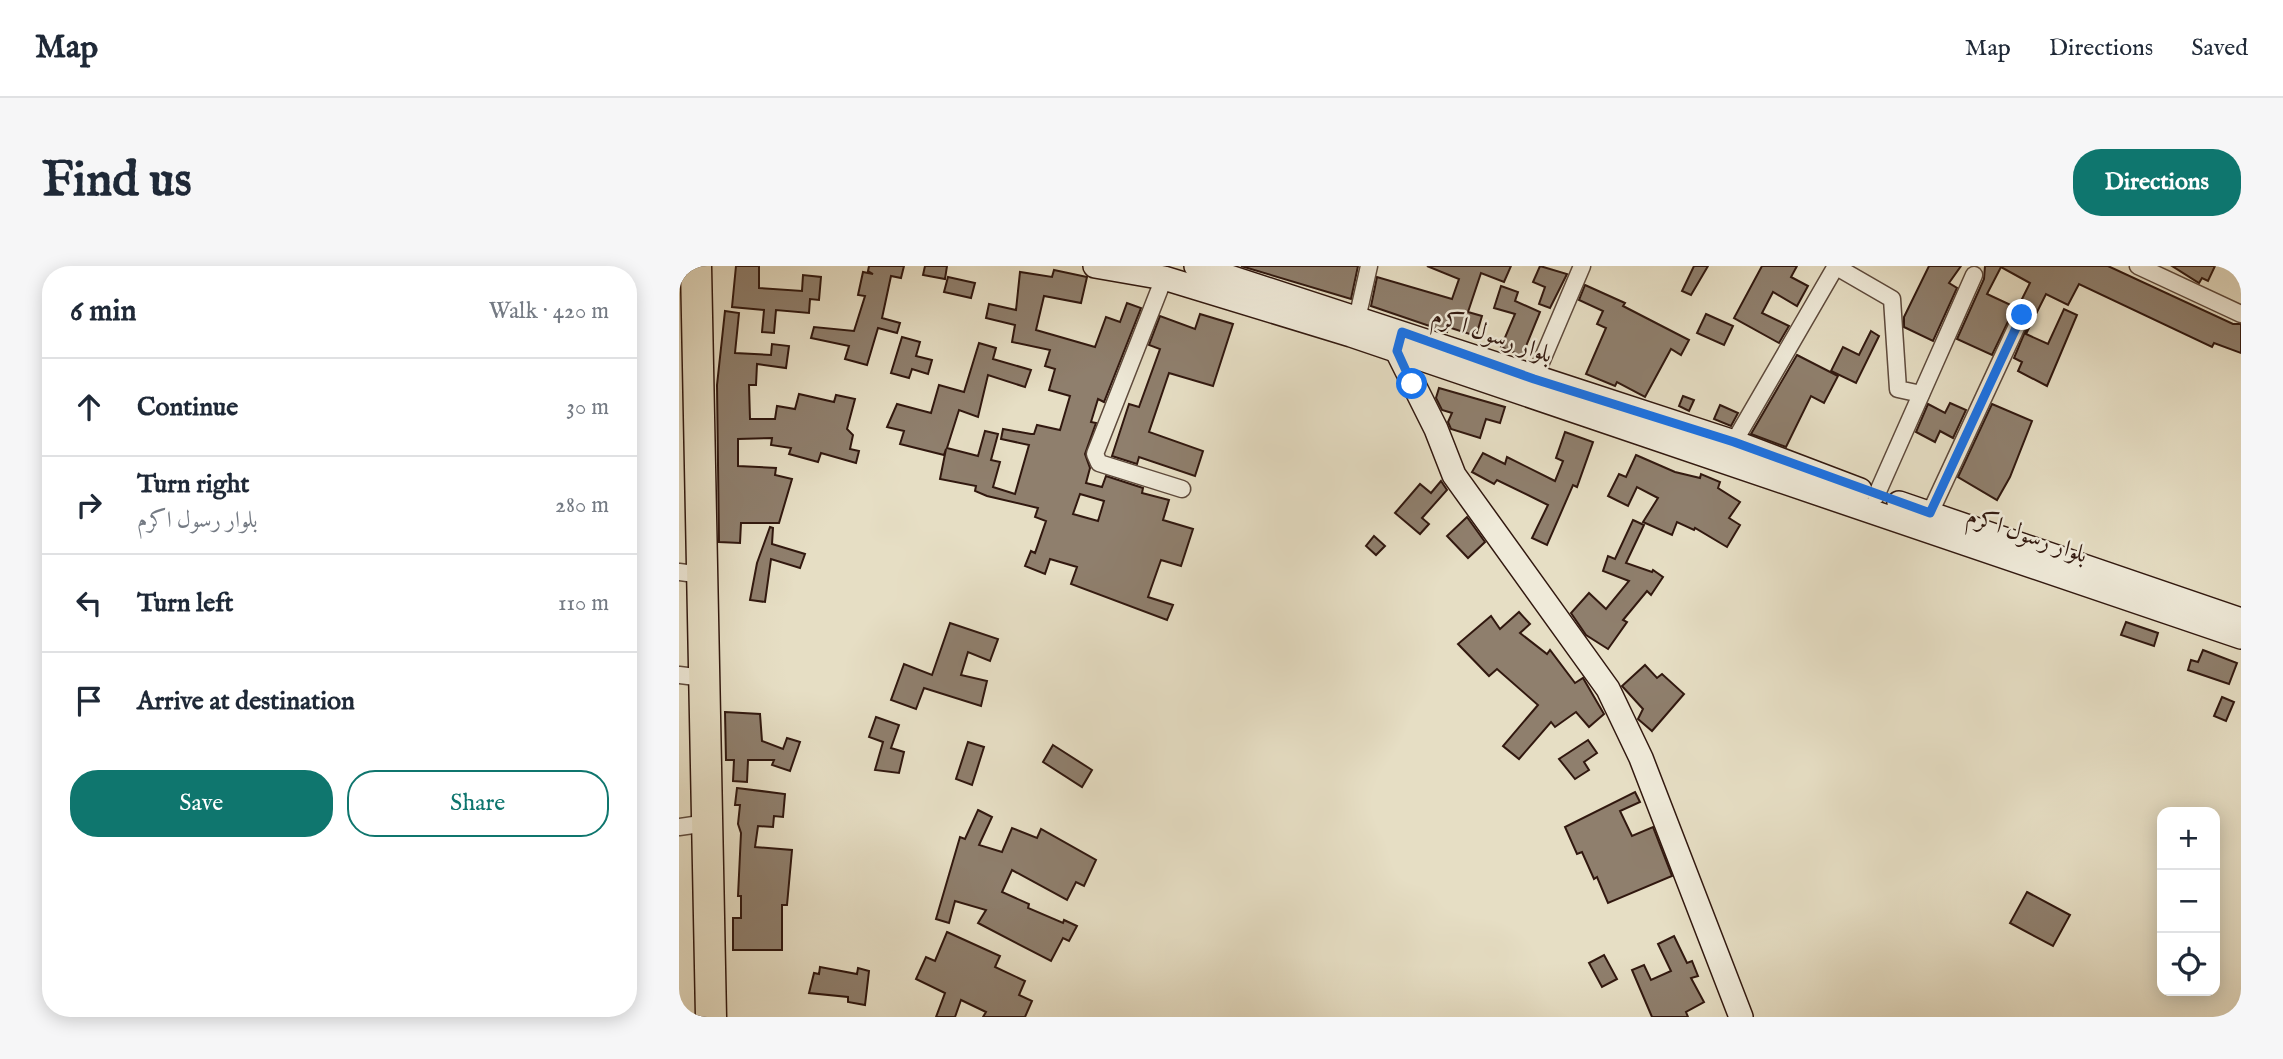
<!DOCTYPE html>
<html lang="en">
<head>
<meta charset="utf-8">
<style>
	:root { --surface:#fff; --page:#f6f6f7; --text:#1f2937; --muted:#747a83; --line:#e0e1e3; --accent:#0f766e }
	body { margin:0; font-family:"IM FELL English",Amiri,serif; background:var(--page); color:var(--text) }
	.controls { position:absolute; right:21px; bottom:21px; display:grid; overflow:hidden; border-radius:14px; box-shadow:0 4px 18px #0003 }
	.controls button { width:63px; height:63px; display:grid; place-items:center; padding:0; border:0; border-bottom:2px solid var(--line); background:var(--surface); color:var(--text); font:35px sans-serif }
	.stop { position:absolute; width:21px; height:21px; margin:-16px; border:5px solid #1a73e8; border-radius:50%; background:#fff }
	.stop.end { background:#1a73e8; border-color:#fff; box-shadow:0 2px 7px #0008 }
	.list { margin:0; padding:0; list-style:none }
	h2 { display:flex; justify-content:space-between; align-items:center; height:91px; margin:0; padding:0 28px; font-size:30px }
	h2 small { font-size:23px; font-weight:400; color:var(--muted) }
	.list li { display:grid; grid-template-columns:46px 1fr auto; gap:21px; align-items:center; box-sizing:border-box; height:98px; padding:0 28px; border-top:2px solid var(--line) }
	.list b { display:block; font-size:26px; white-space:nowrap }
	.list p { margin:0; font-size:23px; white-space:nowrap; color:var(--muted) }
	.list em { font-size:23px; font-style:normal; color:var(--muted) }
	.actions { display:flex; gap:14px; padding:21px 28px }
	.actions a { flex:1; padding:16px 0; border:2px solid var(--accent); border-radius:28px; text-align:center; font-size:24px; color:var(--accent) }
	.actions .main { background:var(--accent); color:#fff }
	.icon { flex:none; width:38px; height:38px; fill:none; stroke:currentColor; stroke-width:2; stroke-linecap:round; stroke-linejoin:round }
	.map { position:relative; flex:none; width:1562px; height:751px; overflow:hidden; border-radius:28px }
	header { display:flex; align-items:center; gap:42px; box-sizing:border-box; height:98px; padding:0 35px; background:var(--surface); border-bottom:2px solid var(--line) }
	header strong { font-size:33px }
	nav { display:flex; gap:38px; margin-inline-start:auto; font-size:24px }
	.intro { display:flex; align-items:center; justify-content:space-between; box-sizing:border-box; height:168px; padding:0 42px }
	h1 { margin:0; font-size:49px }
	.button { padding:18px 32px; border-radius:28px; background:var(--accent); color:#fff; font-size:24px; font-weight:700 }
	main { display:flex; gap:42px; padding:0 42px }
	aside { flex:1; background:var(--surface); border-radius:28px; box-shadow:0 4px 18px #0003 }
	.map>svg:first-child { display:block }
	.building { fill:#8f7f6d; stroke:#31180f; stroke-width:2; fill-rule:evenodd }
	.lines { fill:none; stroke-linecap:round; stroke-linejoin:round }
	.street-casing { stroke:#5e4a3c; stroke-width:19 }
	.secondary-casing { stroke:#31180f; stroke-width:26 }
	.highway-casing { stroke:#31180f; stroke-width:33 }
	.street { stroke:#efead9; stroke-width:16 }
	.secondary { stroke:#efead9; stroke-width:23 }
	.highway { stroke:#e6dec4; stroke-width:30 }
	.route { stroke:#1a73e8; stroke-width:9 }
	.labels { text-anchor:middle; dominant-baseline:central; stroke-width:5; stroke-linejoin:round; paint-order:stroke }
	.street-label { font-size:24px; fill:#31180f; stroke:#efead9 }
</style>
</head>
<body>
<header>
<strong>Map</strong>
<nav><a>Map</a><a>Directions</a><a>Saved</a></nav>
</header>
<div class="intro"><h1>Find us</h1><a class="button">Directions</a></div>
<main>
<aside>
<h2>6 min<small>Walk · 420 m</small></h2>
<ul class="list">
<li><svg class="icon" aria-label="ahead" viewBox="0 0 24 24"><path d="M12 20V5M6 11l6-6 6 6"/></svg><div><b>Continue</b></div><em>30 m</em></li>
<li><svg class="icon" aria-label="right" viewBox="0 0 24 24"><path d="M7 20v-9h11M14 6l5 5-5 5"/></svg><div><b>Turn right</b><p>بلوار رسول اکرم</p></div><em>280 m</em></li>
<li><svg class="icon" aria-label="left" viewBox="0 0 24 24"><path d="M17 20v-9H6M10 6l-5 5 5 5"/></svg><div><b>Turn left</b></div><em>110 m</em></li>
<li><svg class="icon" aria-label="arrive" viewBox="0 0 24 24"><path d="M6 21V4h12l-3 4 3 4H6"/></svg><div><b>Arrive at destination</b></div></li>
</ul>
<div class="actions"><a class="main">Save</a><a>Share</a></div>
</aside>
<div class="map">
<svg width="1562" height="751" viewBox="0 0 1562 751">
	<rect width="100%" height="100%" fill="#e6dec4"/>
	<filter id="stains"><feTurbulence type="fractalNoise" baseFrequency=".00286" numOctaves="4"/><feColorMatrix values="0 0 0 0 .2 0 0 0 0 .09 0 0 0 0 .02 0 0 0 .5 -.17"/></filter>
	<radialGradient id="worn" r=".72"><stop offset=".6" stop-color="#630" stop-opacity="0"/><stop offset="1" stop-color="#630" stop-opacity=".3"/></radialGradient>
	<g class="building">
		<path d="M57,0H80V22L123,25L124,9L142,11L140,34L131,33L130,47L97,44L95,67L83,66L85,44L53,41Z"/>
		<path d="M190,0H225L222,12L212,10L203,52L221,57L218,67L199,62L188,99L166,93L170,80L132,72L135,61L175,65L186,30L179,29L184,6L194,8L189,5Z"/>
		<path d="M246,0H268L266,13L244,9Z"/>
		<path d="M562,0H679L672,33Z"/>
		<path d="M748,0H832L825,16L802,7L789,46L803,50L797,70L769,61L768,66L692,40L698,11L773,33L780,13Z"/>
		<path d="M861,0L888,8L871,42L860,38L866,21L854,16Z"/>
		<path d="M1015,0H1029L1012,29L1003,25Z"/>
		<path d="M1083,0H1118L1112,11L1129,20L1118,40L1094,26L1083,47L1110,60L1100,77L1055,52Z"/>
		<path d="M1250,0H1282L1270,17L1278,22L1254,75L1225,61V51Z"/>
		<path d="M1306,0H1429L1554,58H1562V87L1535,77L1533,81L1400,18L1389,39L1367,28L1347,68L1369,78L1385,43L1398,49L1368,120L1339,105L1343,96L1335,92L1353,49L1348,40L1340,39L1351,17L1322,1L1308,28L1336,41L1313,89L1278,73L1305,13Z"/>
		<path d="M1493,0H1536L1529,15L1523,12L1520,17Z"/>
		<path d="M375,4L408,11L402,37L365,30L357,64L416,81L427,51L441,56L448,37L462,42L425,136L419,133L412,156L417,157L406,188L411,202L407,217L423,221L427,210L464,222L463,227L490,234L484,254L514,263L502,300L482,294L469,331L494,339L488,354L392,318L398,301L371,293L366,308L346,300L352,285L356,287L367,255L356,251L359,242L308,230L296,225L297,220L261,213L267,183L265,189L221,178L225,165L208,161L218,138L252,147L260,119L285,126L300,77L317,82L314,93L352,104L346,121L309,109L299,151L280,144L268,182L299,190L306,165L319,168L312,194L321,196L314,221L336,228L350,179L322,173L324,163L352,168H355L358,159L381,164L391,130L370,124L376,103L366,100L371,84L333,76L336,59L307,52L310,38L337,44L341,6L373,11ZM401,228L425,235L419,255L394,248Z"/>
		<path d="M269,11L296,17L292,32L265,26Z"/>
		<path d="M906,19L946,37L944,40L1010,74L1002,89L992,83L966,131L938,116L936,120L907,108L927,62L918,58L924,45L900,34Z"/>
		<path d="M822,20L839,26L836,35L861,46L843,90L822,81L836,48L815,42Z"/>
		<path d="M46,45L60,47L56,87L92,89L93,78L110,80L107,102L78,98L77,119H70L71,153H96L98,140L116,143L120,128L155,136L157,129L176,133L168,163L174,169L171,183L180,185L177,197L142,187L139,196L110,188L112,182L92,179L93,172L59,173V200L97,202L96,209L113,213L100,257H62L61,277L40,276L38,119Z"/>
		<path d="M521,48L554,58L534,120L490,107L470,166L524,185L516,210L460,191L458,198L433,190L450,138L460,141L481,83L470,79L481,50L516,63Z"/>
		<path d="M1027,48L1054,60L1045,79L1018,67Z"/>
		<path d="M1192,65L1200,70L1177,117L1152,105L1164,81L1180,89Z"/>
		<path d="M223,71L241,76L237,90L253,94L249,108L233,103L230,112L212,107Z"/>
		<path d="M1118,89L1159,110L1145,137L1132,130L1107,181L1072,168Z"/>
		<path d="M760,122L826,141L821,157L807,153L801,172L772,163L769,156L773,147L763,144L757,132Z"/>
		<path d="M1004,130L1015,134L1010,145L1000,140Z"/>
		<path d="M1271,137L1287,144L1274,172L1261,165L1256,176L1237,166L1249,138L1266,147Z"/>
		<path d="M1313,138L1353,155L1331,211L1318,234L1279,211Z"/>
		<path d="M1041,139L1059,147L1052,160L1035,153Z"/>
		<path d="M886,166L914,176L898,221L894,219L868,279L853,272L869,239L818,214L815,218L793,206L804,187L826,198L828,191L876,215L884,195L877,192Z"/>
		<path d="M957,189L996,206L1021,212L1022,208L1041,216L1039,222L1061,236L1050,252L1061,259L1048,281L1016,262L1015,264L998,256L993,269L964,256L979,232L958,221L949,240L929,230L940,208L947,211Z"/>
		<path d="M762,215L768,224L743,252L750,258L741,268L716,247L741,218L752,227Z"/>
		<path d="M788,251L806,276L789,292L768,270Z"/>
		<path d="M954,254L965,259L947,297L973,306L974,304L984,311L972,329L968,325L944,354L948,356L929,383L907,369L892,347L910,327L927,343L950,315L924,305L929,290L936,293Z"/>
		<path d="M91,261L94,262L93,278L126,288L121,302L92,293L86,336L71,334L78,297Z"/>
		<path d="M695,270L706,280L697,289L687,280Z"/>
		<path d="M840,346L851,358L841,367L868,388L871,384L896,417L904,412L925,448L910,461L897,446L876,461L872,456L840,493L824,480L859,439L818,403L810,410L779,378L812,350L821,363Z"/>
		<path d="M1447,356L1479,367L1475,380L1442,369Z"/>
		<path d="M271,357L319,373L311,395L289,386L282,409L308,415L302,440L245,422L237,443L212,434L225,398L253,409Z"/>
		<path d="M1524,384L1558,397L1550,418L1509,404L1512,394L1519,396Z"/>
		<path d="M966,399L978,412L983,408L1005,428L973,465L959,453L964,443L943,420Z"/>
		<path d="M1543,431L1555,436L1547,455L1535,450Z"/>
		<path d="M46,446L81,448L83,475L104,483L108,472L121,476L111,505L93,499L95,494H69L68,516L54,515L55,494H47Z"/>
		<path d="M197,451L220,459L212,482L225,486L220,507L196,504L204,476L190,471Z"/>
		<path d="M909,474L918,487L905,496L910,504L896,513L880,493Z"/>
		<path d="M289,476L305,481L293,519L277,513Z"/>
		<path d="M374,479L413,504L403,521L364,496Z"/>
		<path d="M58,522L106,528L104,551L95,550L94,561L79,560L76,581L113,584L108,639H103V684H54V652H62V630H59L62,567L59,558L61,539H56Z"/>
		<path d="M956,526L961,536L941,545L953,570L974,561L993,610L929,637L918,611L915,613L903,586L898,588L886,561Z"/>
		<path d="M299,544L313,551L300,579L323,586L333,562L358,572L362,563L417,594L405,620L397,616L388,634L333,604L323,626L350,638L349,642L384,657L385,654L398,660L390,675L384,672L372,695L299,657L307,644L276,635L270,657L257,653L281,571L286,573Z"/>
		<path d="M1348,626L1391,649L1374,680L1331,657Z"/>
		<path d="M268,666L321,690L316,701L346,715L340,729L353,735L346,751H304L307,746L282,734L276,751H257L266,727L237,713L247,691L256,695Z"/>
		<path d="M995,670L1008,697L1013,695L1019,710L1012,712L1025,736L1007,746L1009,751H973L953,704L965,699L972,714L992,705L979,678Z"/>
		<path d="M925,689L938,713L923,721L910,697Z"/>
		<path d="M141,701L178,708L179,702L190,705L186,739L169,736V731L130,727L135,707L140,708Z"/>
	</g>
	<g class="lines">
		<g class="street-casing">
			<g id="street">
				<path d="M1156,0L1213,33L1219,123L1242,128"/>
				<path d="M1459,0L1562,48"/>
				<path d="M485,12L416,188L420,197L503,223"/>
				<path d="M678,53L690,0"/>
				<path d="M855,113L903,0"/>
				<path d="M1055,176L1157,0"/>
				<path d="M1197,230L1295,9"/>
				<path d="M1251,247L1343,49"/>
				<path d="M0,306L23,309"/>
				<path d="M0,409L25,412"/>
				<path d="M0,561L28,557"/>
			</g>
		</g>
		<g class="secondary-casing">
			<g id="secondary">
				<path d="M416,0L485,12L672,69L1562,371"/>
				<path d="M517,0L1055,176L1181,224"/>
				<path d="M718,85L757,163L775,209L929,423L962,492L1062,751"/>
				<path d="M1220,237L1562,354"/>
			</g>
		</g>
		<g class="highway-casing">
			<path id="highway" d="M17,0L32,751"/>
		</g>
		<use href="#street" class="street"/>
		<use href="#secondary" class="secondary"/>
		<use href="#highway" class="highway"/>
	</g>
	<g class="lines">
		<path class="route" d="M733,118L718,85L723,66L855,113L1055,176L1251,247L1343,49"/>
	</g>
	<g class="labels">
		<g class="street-label">
			<text transform="translate(813 70) rotate(19)">بلوار رسول اکرم</text>
			<text transform="translate(1348 270) rotate(19)">بلوار رسول اکرم</text>
		</g>
	</g>
	<rect width="100%" height="100%" filter="url(#stains)"/>
	<rect width="100%" height="100%" fill="url(#worn)"/>
</svg>
<div class="controls">
<button>+</button>
<button>−</button>
<button><svg class="icon" aria-label="locate" viewBox="0 0 24 24"><circle cx="12" cy="12" r="6"/><path d="M12 2v4M12 18v4M2 12h4M18 12h4"/></svg></button>
</div>
<div class="stop" style="left:733px;top:118px"></div>
<div class="stop end" style="left:1343px;top:49px"></div>
</div>
</main>
</body>
</html>
